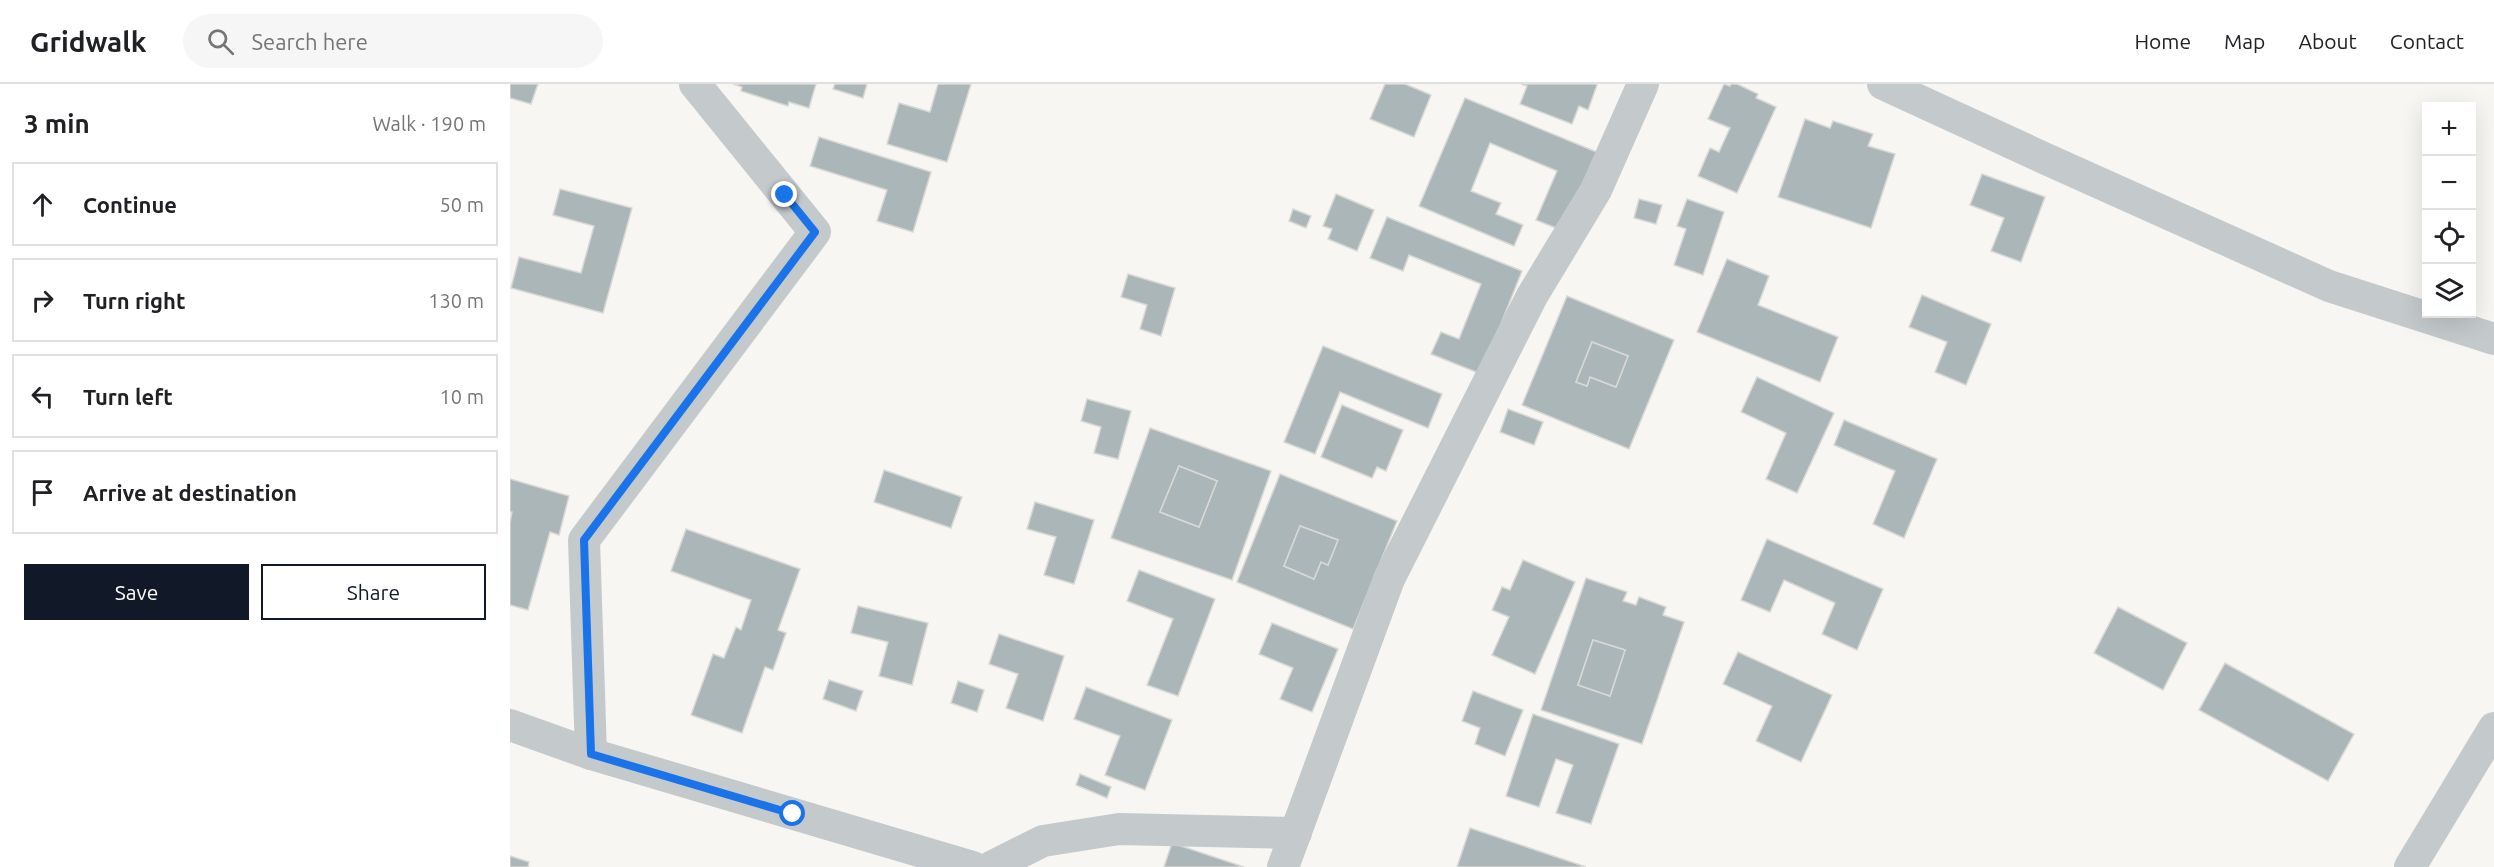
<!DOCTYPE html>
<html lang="en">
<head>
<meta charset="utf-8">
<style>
	:root { --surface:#fff; --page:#f6f6f6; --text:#202124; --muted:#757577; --line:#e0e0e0; --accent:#111827 }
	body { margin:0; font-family:Ubuntu,sans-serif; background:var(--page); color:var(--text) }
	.controls { position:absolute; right:18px; top:18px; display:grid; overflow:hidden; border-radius:0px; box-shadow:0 6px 24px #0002 }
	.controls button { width:54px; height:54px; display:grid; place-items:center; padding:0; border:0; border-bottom:2px solid var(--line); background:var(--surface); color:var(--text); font:30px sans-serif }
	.stop { position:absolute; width:18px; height:18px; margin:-14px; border:4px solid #1a73e8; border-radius:50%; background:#fff }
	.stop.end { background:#1a73e8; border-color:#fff; box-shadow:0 2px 6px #0008 }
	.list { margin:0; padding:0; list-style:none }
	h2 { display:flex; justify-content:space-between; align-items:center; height:78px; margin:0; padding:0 24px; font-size:26px }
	h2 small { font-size:20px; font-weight:400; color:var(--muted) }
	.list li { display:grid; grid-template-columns:39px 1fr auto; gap:18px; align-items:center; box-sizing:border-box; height:84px; margin:0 12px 12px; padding:0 12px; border:2px solid var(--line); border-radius:0px }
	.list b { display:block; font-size:22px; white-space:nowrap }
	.list em { font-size:20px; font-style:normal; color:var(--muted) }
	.actions { display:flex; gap:12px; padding:18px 24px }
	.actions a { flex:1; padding:14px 0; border:2px solid var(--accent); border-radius:0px; text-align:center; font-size:21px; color:var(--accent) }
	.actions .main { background:var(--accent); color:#fff }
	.icon { flex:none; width:33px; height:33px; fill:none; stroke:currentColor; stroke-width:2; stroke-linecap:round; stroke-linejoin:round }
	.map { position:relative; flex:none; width:1984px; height:783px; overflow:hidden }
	header { display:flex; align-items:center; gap:36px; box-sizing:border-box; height:84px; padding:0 30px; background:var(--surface); border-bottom:2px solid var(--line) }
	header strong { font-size:28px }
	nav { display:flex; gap:33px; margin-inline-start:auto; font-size:21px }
	.search { width:420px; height:54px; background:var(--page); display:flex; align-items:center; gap:15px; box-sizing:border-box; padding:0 21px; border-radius:33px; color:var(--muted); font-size:22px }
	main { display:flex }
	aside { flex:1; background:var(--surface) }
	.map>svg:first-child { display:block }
	.building { fill:#aab6b8; stroke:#d8d8d5; stroke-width:1.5; fill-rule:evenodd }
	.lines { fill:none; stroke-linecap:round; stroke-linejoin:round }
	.minor { stroke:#c4c9cb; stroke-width:32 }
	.route { stroke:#1a73e8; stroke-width:8 }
</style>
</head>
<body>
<header>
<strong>Gridwalk</strong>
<div class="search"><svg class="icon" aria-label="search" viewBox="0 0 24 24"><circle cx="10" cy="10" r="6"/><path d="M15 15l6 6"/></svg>Search here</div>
<nav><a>Home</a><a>Map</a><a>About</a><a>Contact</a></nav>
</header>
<main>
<aside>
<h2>3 min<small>Walk · 190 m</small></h2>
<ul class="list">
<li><svg class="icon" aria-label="ahead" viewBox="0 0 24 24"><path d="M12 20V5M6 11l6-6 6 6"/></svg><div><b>Continue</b></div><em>50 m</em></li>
<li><svg class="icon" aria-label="right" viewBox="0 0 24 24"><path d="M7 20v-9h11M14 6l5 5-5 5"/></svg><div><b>Turn right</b></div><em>130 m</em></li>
<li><svg class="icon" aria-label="left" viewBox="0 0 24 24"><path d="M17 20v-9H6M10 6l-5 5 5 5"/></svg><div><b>Turn left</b></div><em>10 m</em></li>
<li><svg class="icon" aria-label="arrive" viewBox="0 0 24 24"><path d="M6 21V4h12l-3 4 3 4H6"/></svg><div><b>Arrive at destination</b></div></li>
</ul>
<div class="actions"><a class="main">Save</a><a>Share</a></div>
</aside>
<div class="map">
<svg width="1984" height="783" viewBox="0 0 1984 783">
	<rect width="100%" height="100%" fill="#f7f6f3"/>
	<g class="building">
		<path d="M0,0H28L21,20L0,14Z"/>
		<path d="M223,0H306L299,24L279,18L278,22L231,7L232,3Z"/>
		<path d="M325,0H357L353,14L323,5Z"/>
		<path d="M428,0H461L437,78L377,60L389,19L420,28Z"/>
		<path d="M875,0H895L921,11L904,53L860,35Z"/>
		<path d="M1011,0H1086L1087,1L1078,26L1069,22L1062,40L1010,20L1017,2Z"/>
		<path d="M1214,0L1220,2L1221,0H1227L1248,10L1246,14L1266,23L1227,109L1188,92L1200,64L1209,68L1220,44L1198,35Z"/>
		<path d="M955,14L1089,69L1056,148L1026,136L1047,87L980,59L961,107L991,119L986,130L1013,141L1004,162L909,122Z"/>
		<path d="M1295,35L1320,44L1323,37L1363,50L1358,62L1385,70L1361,144L1268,113Z"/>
		<path d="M309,53L421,88L403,148L367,137L377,106L300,82Z"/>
		<path d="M1472,90L1535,113L1511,178L1481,167L1494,134L1460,121Z"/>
		<path d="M50,105L122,124L93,229L1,204L9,173L71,189L84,142L43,131Z"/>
		<path d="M826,110L864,126L847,167L818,155L822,145L813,142Z"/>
		<path d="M1129,115L1152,121L1146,140L1124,134Z"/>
		<path d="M1177,115L1214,128L1193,191L1164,181L1176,145L1167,142Z"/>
		<path d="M783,125L801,132L796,144L779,137Z"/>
		<path d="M877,133L1012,187L971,290L921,270L931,248L949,255L971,200L899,171L893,187L860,174Z"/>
		<path d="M1217,175L1259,192L1248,221L1328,253L1310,298L1187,248Z"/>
		<path d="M618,190L665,204L651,252L630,245L637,221L611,213Z"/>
		<path d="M1412,211L1481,240L1456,301L1425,288L1437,258L1399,243Z"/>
		<path d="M1057,212L1164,256L1119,365L1012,321ZM1082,258L1118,272L1106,303L1080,293L1077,302L1066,298Z"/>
		<path d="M1082,258L1118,272L1106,303L1080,293L1077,302L1066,298Z"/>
		<path d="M813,262L932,310L918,344L830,308L805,370L774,358Z"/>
		<path d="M1247,293L1324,329L1287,409L1256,395L1276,349L1231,328Z"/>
		<path d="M577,315L621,327L608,375L584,369L591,343L571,337Z"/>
		<path d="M832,321L893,346L876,387L867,383L862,394L811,373Z"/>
		<path d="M998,325L1033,338L1024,361L990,348Z"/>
		<path d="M1334,336L1427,375L1394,454L1363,440L1385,387L1324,361Z"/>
		<path d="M640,344L761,387L722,496L601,454ZM669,382L707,397L689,443L650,428Z"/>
		<path d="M669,382L707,397L689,443L650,428Z"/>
		<path d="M374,386L452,413L441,444L364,418Z"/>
		<path d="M770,390L887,437L843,545L727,498ZM790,442L828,456L818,481L811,478L804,495L774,482Z"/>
		<path d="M0,395L59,412L49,451L40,448L18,526L0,521V439L2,428H0Z"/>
		<path d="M525,418L584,436L564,500L534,491L546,453L517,445Z"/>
		<path d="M790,442L828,456L818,481L811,478L804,495L774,482Z"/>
		<path d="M176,445L290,485L268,546L276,549L263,586L255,583L232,649L181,631L203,570L214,574L226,543L231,546L241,516L161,487Z"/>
		<path d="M1257,455L1373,505L1347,566L1312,550L1325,519L1274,496L1260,528L1231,516Z"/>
		<path d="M1013,476L1065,498L1025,590L982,571L999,533L982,526L992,503L1000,506Z"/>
		<path d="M629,486L705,515L668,612L637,601L663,535L617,517Z"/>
		<path d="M1076,494L1117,508L1113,517L1126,521L1129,513L1156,523L1153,531L1174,538L1132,660L1031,626ZM1083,556L1115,566L1100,612L1068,601Z"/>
		<path d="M348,522L418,539L402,601L369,592L378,558L341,549Z"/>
		<path d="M1608,523L1677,559L1653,606L1584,569Z"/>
		<path d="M762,539L828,565L802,628L770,615L783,584L749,570Z"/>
		<path d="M489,550L554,572L533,637L496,624L508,590L479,580Z"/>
		<path d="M1083,556L1115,566L1100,612L1068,601Z"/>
		<path d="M1228,568L1322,611L1291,678L1246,657L1262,622L1213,600Z"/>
		<path d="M1715,579L1844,650L1818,697L1689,626Z"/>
		<path d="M319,596L353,607L346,627L313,615Z"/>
		<path d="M448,597L474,606L467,628L441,619Z"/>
		<path d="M576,603L662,636L635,706L595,691L610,652L564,635Z"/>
		<path d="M963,607L1013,626L995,672L965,660L970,644L952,637Z"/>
		<path d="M1023,630L1109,660L1081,740L1046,729L1063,681L1046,675L1029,723L996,712Z"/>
		<path d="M570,690L601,703L597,714L566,701Z"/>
		<path d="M960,744L1076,783H947Z"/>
		<path d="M662,759L734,783H654Z"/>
		<path d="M0,772L19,778L18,783H0Z"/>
	</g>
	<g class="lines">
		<g class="minor">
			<path d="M1373,0L1536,75L1819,202L1984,255"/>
			<path d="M0,641L81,670L463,783"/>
			<path d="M81,670L74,456L305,148L185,0"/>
			<path d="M481,783L533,757L609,745L786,749"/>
			<path d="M773,783L879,495L1022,212L1086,106L1133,0"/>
			<path d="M1900,783L1984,644"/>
		</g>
	</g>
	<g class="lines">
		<path class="route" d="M275,111L305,148L74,456L81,670L283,730"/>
	</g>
</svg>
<div class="controls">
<button>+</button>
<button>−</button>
<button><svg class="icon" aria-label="locate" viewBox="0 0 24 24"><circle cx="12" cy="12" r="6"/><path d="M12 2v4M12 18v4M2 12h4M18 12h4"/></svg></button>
<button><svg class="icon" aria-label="layers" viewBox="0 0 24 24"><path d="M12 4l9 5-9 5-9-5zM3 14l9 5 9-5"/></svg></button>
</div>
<div class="stop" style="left:283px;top:730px"></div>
<div class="stop end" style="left:275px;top:111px"></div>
</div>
</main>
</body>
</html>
